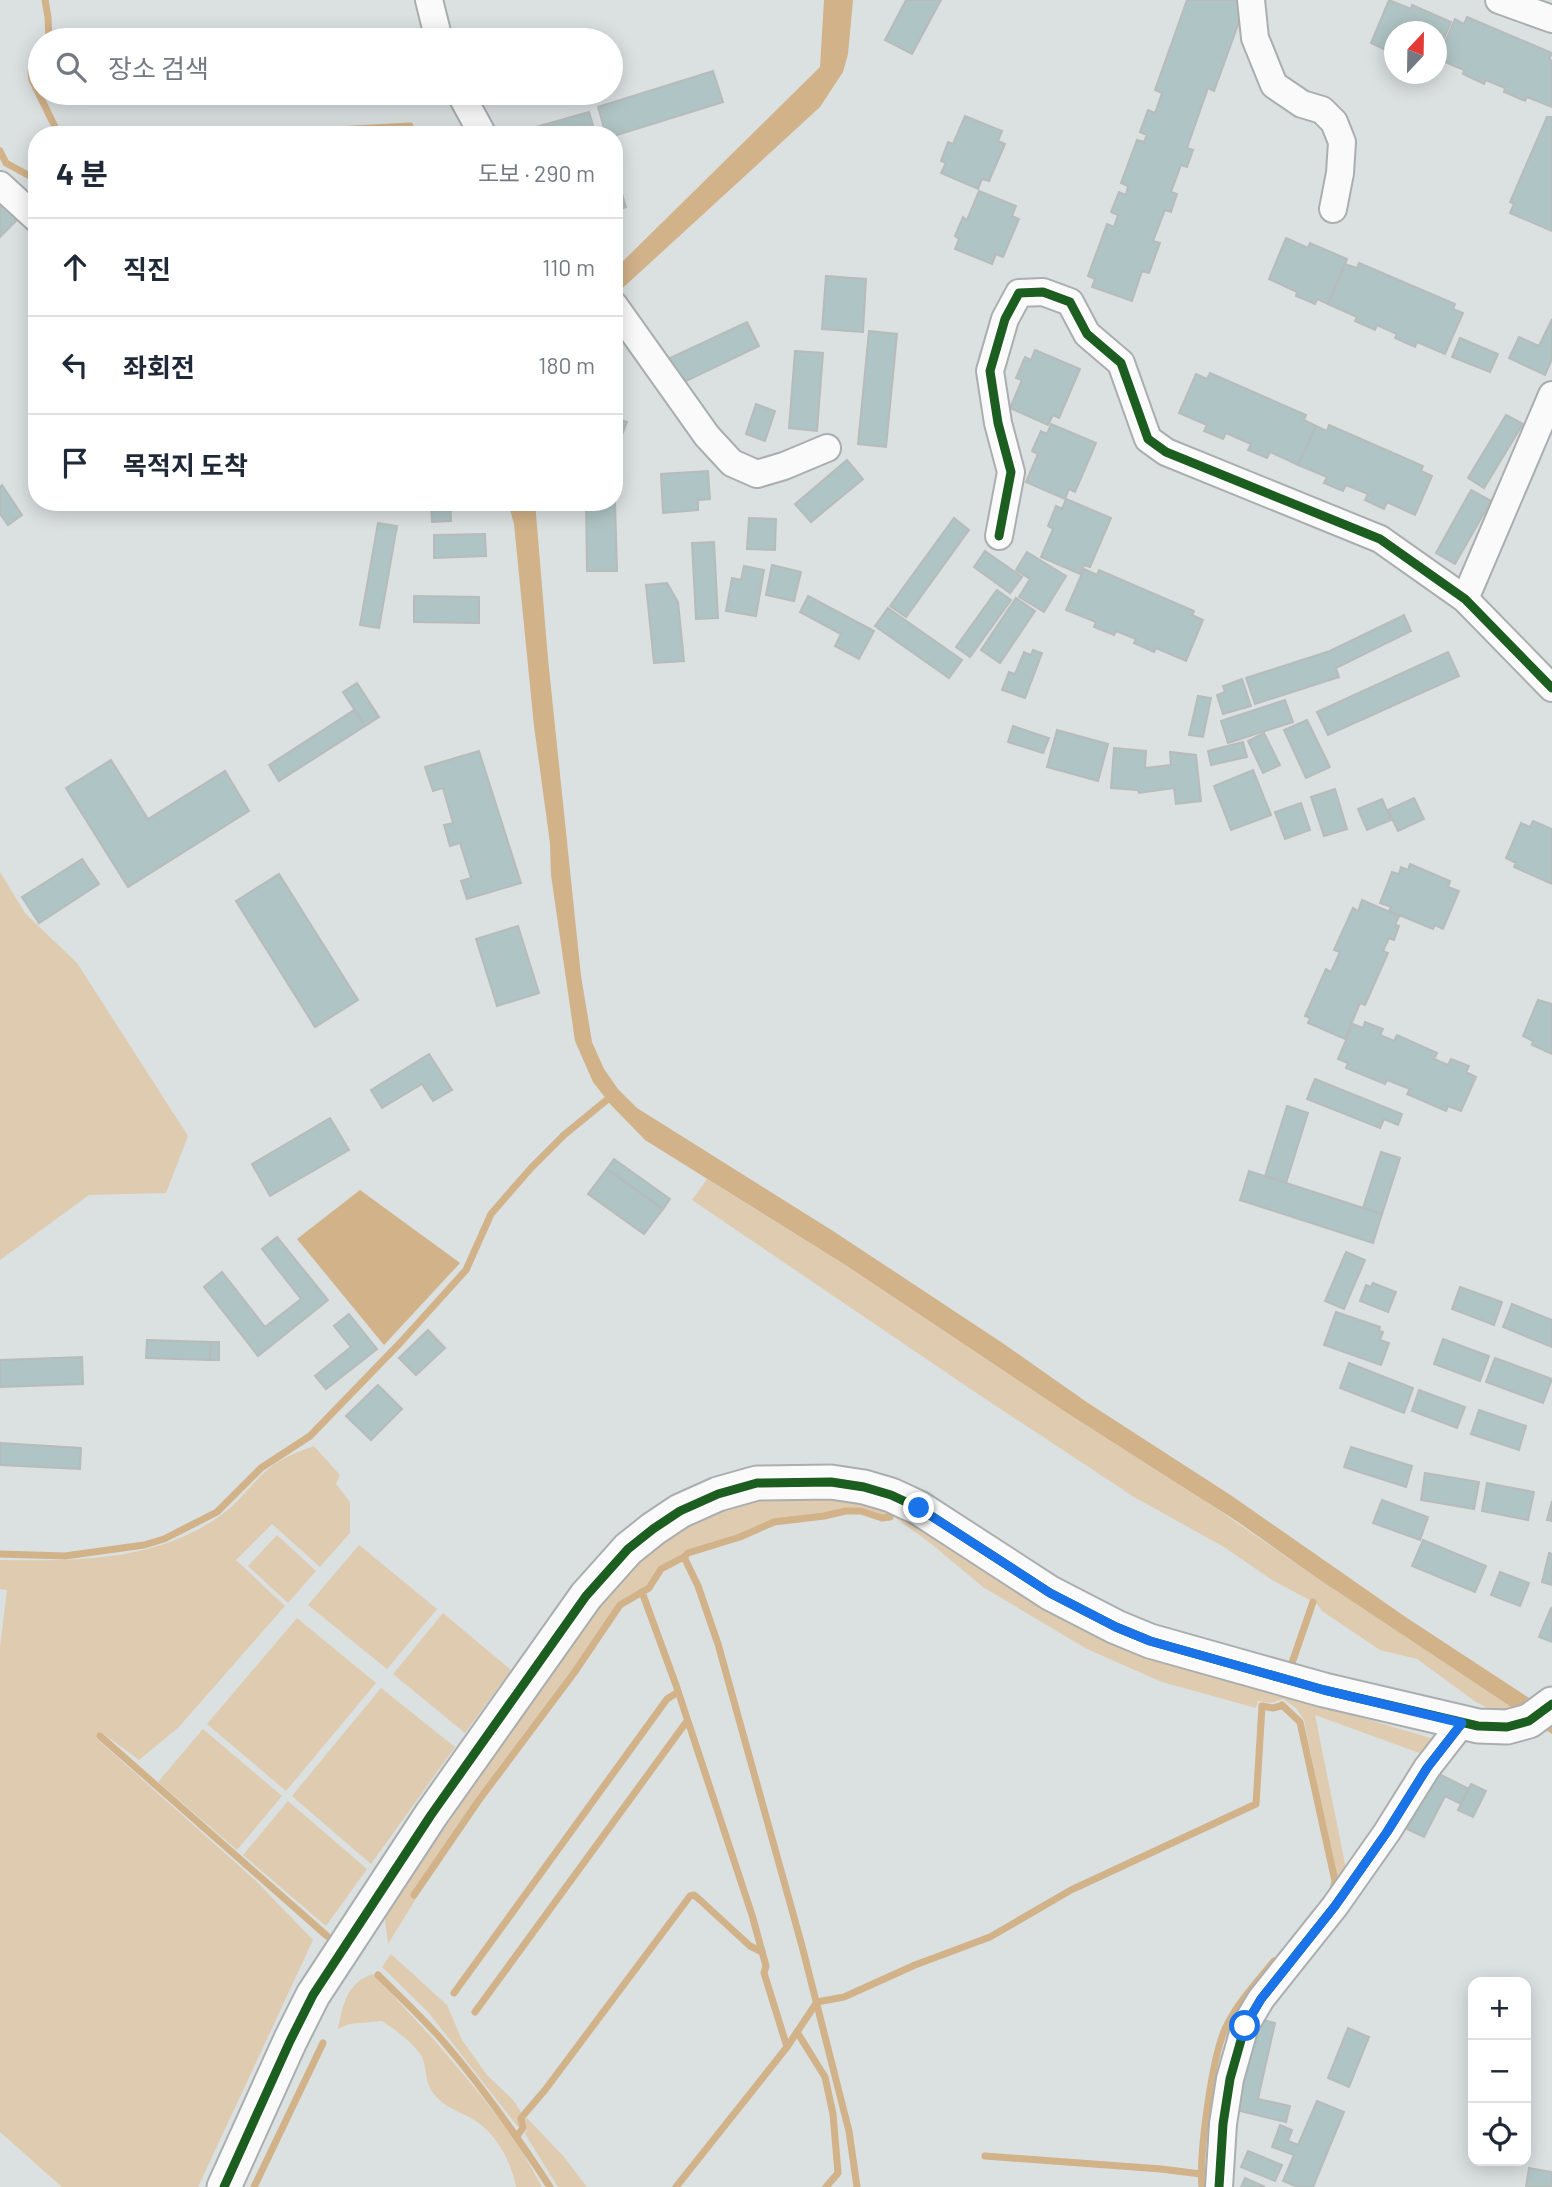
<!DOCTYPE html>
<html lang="ko">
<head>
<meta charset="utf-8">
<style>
	:root { --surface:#fff; --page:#f2f2f3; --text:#1f2937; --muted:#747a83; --line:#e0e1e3 }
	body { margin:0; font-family:Barlow,"Noto Sans KR",sans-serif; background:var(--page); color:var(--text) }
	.controls { position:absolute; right:21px; bottom:21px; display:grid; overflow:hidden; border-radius:14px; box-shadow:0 4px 18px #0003 }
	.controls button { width:63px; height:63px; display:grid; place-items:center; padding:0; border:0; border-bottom:2px solid var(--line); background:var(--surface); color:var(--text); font:35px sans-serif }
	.compass { position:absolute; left:1384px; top:21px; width:63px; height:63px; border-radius:50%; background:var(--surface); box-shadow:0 4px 18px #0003; rotate:22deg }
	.stop { position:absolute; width:21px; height:21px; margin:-16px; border:5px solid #1a73e8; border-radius:50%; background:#fff }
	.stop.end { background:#1a73e8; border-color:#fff; box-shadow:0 2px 7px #0008 }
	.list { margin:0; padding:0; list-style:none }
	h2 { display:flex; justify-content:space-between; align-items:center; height:91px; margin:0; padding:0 28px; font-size:30px }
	h2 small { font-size:23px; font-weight:400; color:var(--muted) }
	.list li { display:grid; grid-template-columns:46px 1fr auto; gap:21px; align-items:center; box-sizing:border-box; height:98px; padding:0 28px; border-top:2px solid var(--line) }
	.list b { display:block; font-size:26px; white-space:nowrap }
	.list em { font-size:23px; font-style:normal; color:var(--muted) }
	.icon { flex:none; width:38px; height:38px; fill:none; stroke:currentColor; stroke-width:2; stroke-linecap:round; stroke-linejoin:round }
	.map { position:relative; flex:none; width:1552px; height:2187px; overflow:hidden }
	.search { position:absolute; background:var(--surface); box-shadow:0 4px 18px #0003; left:28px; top:28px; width:595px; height:77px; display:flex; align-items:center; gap:18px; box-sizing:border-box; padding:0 24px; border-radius:38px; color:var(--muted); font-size:26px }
	.panel { position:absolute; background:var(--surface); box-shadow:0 4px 18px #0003; left:28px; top:126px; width:595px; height:385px; border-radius:28px }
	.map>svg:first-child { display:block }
	.green { fill:#dfccb0 }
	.water { fill:#d1b289 }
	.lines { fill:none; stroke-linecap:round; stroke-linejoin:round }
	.stream { stroke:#d1b289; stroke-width:7 }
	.building { fill:#afc4c4; stroke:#b7bbbb; stroke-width:2 }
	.minor-casing { stroke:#aaaeae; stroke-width:30 }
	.tertiary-casing { stroke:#aaaeae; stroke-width:37 }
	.minor { stroke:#fafafa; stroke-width:26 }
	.tertiary { stroke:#fafafa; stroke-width:33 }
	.cycleway-casing { stroke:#fff; stroke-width:13 }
	.cycleway { stroke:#1b5e20; stroke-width:9 }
	.route { stroke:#1a73e8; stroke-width:9 }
</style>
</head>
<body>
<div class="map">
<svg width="1552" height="2187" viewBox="0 0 1552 2187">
	<rect width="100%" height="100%" fill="#dbe0e0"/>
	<g class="green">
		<path d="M0,872L25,913L77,963L188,1136L166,1193L89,1195L0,1260Z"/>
		<path d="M707,1179L847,1266L1064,1411L1185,1487L1317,1578L1519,1712L1499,1714L1476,1702L1417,1659L1380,1650L1322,1611L1317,1604L1272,1580L1224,1547L1134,1497L975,1392L692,1200Z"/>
		<path d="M314,1446L340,1475L336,1484L350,1502V1533L320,1567L272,1524L236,1560L285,1606L178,1728L139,1760L101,1732L96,1738L257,1882L313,1940L198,2187H62L0,2132V1647L7,1590L0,1589V1560C75,1561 152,1562 217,1518C237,1505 250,1485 267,1470C281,1458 298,1452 314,1446Z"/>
		<path d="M821,1494L874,1504L1135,1651L1431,1738L1428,1749L1425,1755L1315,1715L1346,1869L1337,1882L1304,1720L1296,1708L1283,1699L1271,1703L1258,1701L1256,1708L1162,1682L1087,1649L983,1587L929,1542L891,1515L882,1516L860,1509H845L823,1514L773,1520L738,1536L687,1551L683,1556L660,1567L648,1586L619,1603L573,1671L478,1799L412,1894L417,1897L388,1944L385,1920L389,1909L610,1588L668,1530L758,1497Z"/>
		<path d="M277,1535L316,1571L288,1603L248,1566Z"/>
		<path d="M359,1545L437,1609L387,1669L308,1605Z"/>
		<path d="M443,1613L511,1670L465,1733L393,1674Z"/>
		<path d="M297,1618L376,1683L286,1791L207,1724Z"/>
		<path d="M381,1688L455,1747L371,1864L292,1796Z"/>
		<path d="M203,1729L282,1796L237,1850L158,1782Z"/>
		<path d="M288,1801L367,1869L326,1926L243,1855Z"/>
		<path d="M391,1954L447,2005L462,2040L487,2075L513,2100L521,2112L519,2116L520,2125L518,2127L428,2012L382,1967Z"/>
		<path d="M373,1974L436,2042L479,2093L516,2140L542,2187H516C511,2160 495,2130 469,2117C455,2110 443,2106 433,2093C425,2083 427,2069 422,2057C415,2044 394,2029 382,2021L349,2024L338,2029C343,2005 346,1983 373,1974Z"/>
		<path d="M527,2118L564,2157L587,2187H558L525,2134L527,2130L524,2120Z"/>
	</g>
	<g class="water">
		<path d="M824,0H853L848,54L843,72L820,107L614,296V270L820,67Z"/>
		<path d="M508,502H535L548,659L581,976L592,1042L604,1069L618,1089L637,1108L833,1231L1001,1342L1088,1403L1232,1496L1407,1618L1552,1713V1734L1317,1578L1238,1522L1064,1411L847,1266L645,1140L611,1105L593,1082L575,1041L551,875L550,843L534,726L514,524Z"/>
		<path d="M360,1190L460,1263L384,1345L297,1239Z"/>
	</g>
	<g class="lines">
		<g class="stream">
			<path d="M45,0L48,17L49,40"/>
			<path d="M40,65L31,72L32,80L59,135"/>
			<path d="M243,135L410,126"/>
			<path d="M0,151L6,163L37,180"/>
			<path d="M0,1554L65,1556L144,1545L164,1539L217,1512L261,1468L310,1436L400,1343L466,1270L491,1214L531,1168L564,1135L614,1094"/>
			<path d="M684,1557L698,1586L718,1644L802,1946L849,2131L857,2187"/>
			<path d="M642,1592L676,1685L752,1915L766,1966L764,1973L787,2047"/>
			<path d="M1292,1663L1313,1602"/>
			<path d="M1282,1705L1300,1722L1335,1881L1333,1890"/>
			<path d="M100,1736L327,1936"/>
			<path d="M414,1895L479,1800L574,1673L620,1605L649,1588L661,1569L684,1557L688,1553L740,1537L774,1522L824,1516L846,1511H861L882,1518L890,1517"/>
			<path d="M378,1975C399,1996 422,2017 442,2040C482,2086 517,2136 550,2187"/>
			<path d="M454,1993L667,1699L678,1692"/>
			<path d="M475,2012L687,1721"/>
			<path d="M797,2032L825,2077L833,2114L838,2173L826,2187"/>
			<path d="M517,2136L523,2128L521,2118L545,2090L690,1896L694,1895L700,1900L750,1946L762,1952"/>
			<path d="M985,2156L1161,2169L1201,2174"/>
			<path d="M254,2187L323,2043"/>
			<path d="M676,2187L787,2047L817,2002L844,1997L915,1965L990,1937L1071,1890L1256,1804L1262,1706L1273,1708L1281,1706"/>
			<path d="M1202,2187C1199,2154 1212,2056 1226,2027C1238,2002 1257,1982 1274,1961"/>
		</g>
	</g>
	<g class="building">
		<path d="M906,0H941L912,54L885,40Z"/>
		<path d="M1187,0H1240L1238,5L1244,8L1214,91L1208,88L1187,148L1193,150L1187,167L1181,165L1171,192L1177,194L1171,212L1165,210L1153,241L1160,243L1149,273L1142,271L1132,301L1092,287L1095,279L1088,276L1107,224L1114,227L1118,215L1111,212L1119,192L1126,195L1128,186L1121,183L1137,140L1144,142L1147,135L1140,132L1148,110L1155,113L1162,93L1155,90Z"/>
		<path d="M1389,0L1411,9L1412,5L1451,22L1436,57V32H1394V54L1371,43Z"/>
		<path d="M1467,17L1552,53L1549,59L1552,61V107L1527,97L1525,101L1504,92L1505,88L1486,80L1484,84L1463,74L1464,70L1438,59L1455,19L1464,24Z"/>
		<path d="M713,71L723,102L614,136V135H606L598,107Z"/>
		<path d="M589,112L596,135H511V134Z"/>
		<path d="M965,116L1002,131L998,141L1005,144L989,181L982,179L978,189L941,173L946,163L941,161L948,142L953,144Z"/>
		<path d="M1547,117H1552V231L1510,213L1514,204L1510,202Z"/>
		<path d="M473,128V135H448V129Z"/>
		<path d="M619,184L626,207L614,211V186Z"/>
		<path d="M979,191L1016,206L1012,216L1019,219L1003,257L996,254L992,264L955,249L959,239L955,236L963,217L967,220Z"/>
		<path d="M0,202L17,220L0,237Z"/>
		<path d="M1286,238L1308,248L1310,243L1347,259L1328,304L1317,299L1315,304L1296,296L1297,292L1269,279Z"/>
		<path d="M1359,263L1455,304L1453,309L1463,313L1445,354L1417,342L1415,347L1395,338L1397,334L1377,325L1375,330L1355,321L1357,317L1328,304L1345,264L1357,268Z"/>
		<path d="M826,276L866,279L863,332L822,329Z"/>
		<path d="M1552,319V359L1545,375L1509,358L1519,337L1539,346Z"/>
		<path d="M747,322L759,346L680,384L668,359Z"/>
		<path d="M869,331L897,334L886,447L858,444Z"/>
		<path d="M1460,338L1498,354L1490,372L1452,357Z"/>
		<path d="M1035,350L1080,369L1059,418L1053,415L1048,425L1010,408L1022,380L1016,378L1025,357L1031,360Z"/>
		<path d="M795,351L823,353L817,431L789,428Z"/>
		<path d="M1210,373L1306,415L1304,420L1316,426L1298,465L1270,452L1267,458L1248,450L1251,444L1226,433L1223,439L1204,431L1207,425L1179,413L1196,374L1207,379Z"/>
		<path d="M756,404L775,411L765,441L746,434Z"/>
		<path d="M1506,415L1523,424L1484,488L1468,478Z"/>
		<path d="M614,418L627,422L614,456Z"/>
		<path d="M1051,424L1096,443L1075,492L1069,489L1065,499L1026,482L1038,454L1032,451L1041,431L1047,434Z"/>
		<path d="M1329,425L1423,466L1421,471L1432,476L1415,515L1387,502L1384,509L1365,500L1368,494L1346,485L1343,491L1324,483L1327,477L1298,465L1316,426L1327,431Z"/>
		<path d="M847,460L863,479L811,522L795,504Z"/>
		<path d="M614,465L617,571H587L586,502H614Z"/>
		<path d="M708,471L710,499L698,500V510L663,513L661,474Z"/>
		<path d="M2,485L22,515L8,525L0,514V487Z"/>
		<path d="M1471,490L1491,501L1455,564L1436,553Z"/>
		<path d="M1066,499L1111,518L1090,567L1084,565L1080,574L1041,557L1053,529L1048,526L1056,506L1062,509Z"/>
		<path d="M431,502H450L451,521L432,522Z"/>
		<path d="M749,518L776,519L775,550L747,549Z"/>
		<path d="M954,518L969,530L906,617L890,606Z"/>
		<path d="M378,523L397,526L379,628L360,625Z"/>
		<path d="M485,534L486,556L434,558V535Z"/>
		<path d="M714,542L718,618L696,619L692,543Z"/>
		<path d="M985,551L1022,577L1010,593L974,567Z"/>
		<path d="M1027,552L1066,576L1044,612L1019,597L1030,579L1016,570Z"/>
		<path d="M772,565L801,572L794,601L766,595Z"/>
		<path d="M744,566L764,570L756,616L726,611L732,578L741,580Z"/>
		<path d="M1084,569L1097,575L1099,570L1194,611L1192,615L1203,620L1186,661L1156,648L1154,652L1134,643L1136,639L1116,631L1114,635L1094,627L1096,622L1066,610Z"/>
		<path d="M667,583L678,602L684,661L654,663L646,585Z"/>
		<path d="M997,590L1011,600L970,657L956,647Z"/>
		<path d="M414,596L479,597V623L414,622Z"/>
		<path d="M808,596L874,631L859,659L835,646L841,634L800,612Z"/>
		<path d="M1016,598L1035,611L1000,663L981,650Z"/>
		<path d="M888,608L962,660L949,678L875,626Z"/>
		<path d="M1404,615L1411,631L1336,668L1339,677L1255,704L1246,678L1330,651Z"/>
		<path d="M1033,650L1042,653L1025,698L1002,690L1009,672L1015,674L1024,652L1031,655Z"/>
		<path d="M1448,652L1459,676L1328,735L1317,712Z"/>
		<path d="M1242,679L1251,706L1223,714L1217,695L1225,692L1223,686Z"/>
		<path d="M357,683L379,717L365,726L343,692Z"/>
		<path d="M1198,696L1211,698L1203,737L1189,735Z"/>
		<path d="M1285,700L1293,722L1228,743L1221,721Z"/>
		<path d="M354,710L365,726L279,781L269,765Z"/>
		<path d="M1307,720L1330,767L1306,778L1284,730Z"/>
		<path d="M1013,726L1049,738L1043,753L1008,742Z"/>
		<path d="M1057,730L1108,744L1098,781L1047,767Z"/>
		<path d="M1264,733L1280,765L1263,773L1248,741Z"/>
		<path d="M1243,742L1247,757L1211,765L1208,751Z"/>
		<path d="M1114,748L1146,751L1145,768L1171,765L1170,752L1196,755L1201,801L1176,804L1174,788L1139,793L1138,790L1111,788Z"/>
		<path d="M479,751L521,883L467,899L461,881L471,878L460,843L450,846L444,825L453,823L443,788L433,791L425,767Z"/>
		<path d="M111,760L148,819L225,771L249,811L128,887L66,788Z"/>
		<path d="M1253,770L1271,815L1231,830L1214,786Z"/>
		<path d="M1335,789L1347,829L1324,836L1311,797Z"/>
		<path d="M1414,798L1424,819L1398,831L1388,810Z"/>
		<path d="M1382,799L1391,820L1367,830L1358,809Z"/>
		<path d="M1301,803L1310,830L1285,839L1275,812Z"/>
		<path d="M1533,821L1552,829V884L1514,867L1516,863L1506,858L1521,823L1530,827Z"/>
		<path d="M82,859L99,884L39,923L22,897Z"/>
		<path d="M1410,864L1450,881L1448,887L1459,891L1443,929L1435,925L1433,929L1389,911L1391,907L1380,903L1392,872L1399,874L1401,867L1408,870Z"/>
		<path d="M279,874L358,1000L315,1027L236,901Z"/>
		<path d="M1362,900L1399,916L1395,925L1399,926L1394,940L1389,938L1383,951L1388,953L1365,1005L1360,1003L1345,1039L1308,1023L1310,1018L1305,1016L1326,969L1331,972L1340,952L1334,950L1353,908L1358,911Z"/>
		<path d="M518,926L539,993L497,1006L476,939Z"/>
		<path d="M1538,1000L1552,1004V1054L1532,1045L1533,1041L1523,1036Z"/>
		<path d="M1365,1022L1383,1029L1380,1035L1394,1041L1397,1035L1437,1053L1434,1059L1448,1065L1451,1059L1469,1066L1466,1072L1476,1077L1461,1111L1448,1106L1446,1111L1407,1094L1410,1089L1387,1080L1385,1084L1346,1068L1348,1063L1338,1059L1353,1024L1363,1028Z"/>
		<path d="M429,1054L452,1090L433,1101L422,1084L382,1108L371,1090Z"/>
		<path d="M1315,1079L1402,1114L1398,1125L1384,1119L1380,1128L1307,1099Z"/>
		<path d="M1287,1106L1308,1113L1286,1183L1265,1176Z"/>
		<path d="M330,1118L349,1150L270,1196L252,1164Z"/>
		<path d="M1381,1152L1400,1158L1382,1214L1363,1208Z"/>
		<path d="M614,1159L670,1199L663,1209L607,1169Z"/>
		<path d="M607,1169L663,1209L644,1234L588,1194Z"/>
		<path d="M1249,1171L1382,1214L1373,1243L1240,1200Z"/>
		<path d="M277,1237L328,1300L258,1356L204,1287L222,1272L265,1327L301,1299L262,1249Z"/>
		<path d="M1346,1252L1365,1260L1344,1309L1325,1301Z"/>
		<path d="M1373,1283L1396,1292L1388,1312L1360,1301L1366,1285L1371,1287Z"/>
		<path d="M1460,1287L1502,1302L1494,1325L1452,1309Z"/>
		<path d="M1512,1304L1552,1320V1347L1503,1327Z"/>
		<path d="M1336,1312L1380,1327L1379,1331L1383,1332L1380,1340L1389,1343L1381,1365L1324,1345Z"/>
		<path d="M349,1314L377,1349L326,1389L315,1376L351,1347L334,1326Z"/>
		<path d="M428,1330L445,1348L416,1375L399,1358Z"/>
		<path d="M1443,1339L1489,1356L1480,1381L1434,1364Z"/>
		<path d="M147,1340L211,1342L210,1360L146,1358Z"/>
		<path d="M211,1342H219V1360H210Z"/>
		<path d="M82,1357L83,1384L0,1387V1360Z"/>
		<path d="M1495,1358L1552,1379L1543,1403L1486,1382Z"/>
		<path d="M1349,1363L1413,1388L1404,1413L1340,1388Z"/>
		<path d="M378,1385L402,1409L371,1440L346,1416Z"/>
		<path d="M1419,1390L1465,1407L1457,1428L1412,1411Z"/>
		<path d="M1479,1410L1526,1426L1519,1450L1471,1434Z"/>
		<path d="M0,1443L81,1448L80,1469L0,1465Z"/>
		<path d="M1351,1447L1412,1466L1406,1487L1344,1467Z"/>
		<path d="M1425,1473L1479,1482L1474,1509L1421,1500Z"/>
		<path d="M1487,1483L1534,1492L1528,1520L1482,1511Z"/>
		<path d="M1382,1500L1428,1517L1420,1540L1373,1523Z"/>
		<path d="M1552,1501V1521L1547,1520Z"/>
		<path d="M1423,1540L1486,1566L1475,1592L1412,1566Z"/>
		<path d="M1549,1553L1552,1554V1585L1542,1582Z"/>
		<path d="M1500,1572L1529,1583L1520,1606L1491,1595Z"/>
		<path d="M1551,1608L1552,1609V1642L1539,1637Z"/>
		<path d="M1435,1772L1469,1789L1461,1804L1445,1796L1424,1837L1407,1829Z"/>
		<path d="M1471,1784L1486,1791L1473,1817L1458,1810Z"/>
		<path d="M1256,2018L1275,2023L1258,2099L1290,2106L1286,2122L1236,2110Z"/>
		<path d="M1348,2028L1369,2037L1349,2087L1328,2078Z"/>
		<path d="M1317,2101L1344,2112L1313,2187H1298L1283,2181L1294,2155L1272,2147L1280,2125L1292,2130L1288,2141L1298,2145Z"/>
		<path d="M1248,2151L1282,2165L1275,2181L1241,2167Z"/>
		<path d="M1529,2168L1552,2172V2187H1526Z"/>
		<path d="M1245,2178L1265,2187H1241Z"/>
	</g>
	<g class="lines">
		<g class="minor-casing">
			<g id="minor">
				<path d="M429,0L439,40"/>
				<path d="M1251,0L1255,38L1274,85L1302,104L1322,110L1334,122L1342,142L1340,173L1333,209"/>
				<path d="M1499,0L1552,19"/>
				<path d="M460,93L483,135"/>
				<path d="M0,185L37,219"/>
				<path d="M614,305L707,436L732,463L757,474L784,466L827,448"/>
				<path d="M999,536L1011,472L998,423L990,371L1005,319L1019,293L1043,292L1070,302L1087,334L1121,363L1148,439L1166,452L1380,539L1465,599L1552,688"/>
				<path d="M1465,599L1552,395"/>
				<path d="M1219,2187L1223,2124L1230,2079L1245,2026L1261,1999L1335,1906L1387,1832L1427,1768L1462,1723"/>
			</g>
		</g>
		<g class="tertiary-casing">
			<path id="tertiary" d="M224,2187L290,2041L313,1995L431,1815L586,1596L628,1549L653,1529L680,1511L718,1494L757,1483L831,1482L864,1487L891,1495L919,1508L1050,1593L1116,1627L1150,1641L1324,1690L1478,1726L1507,1727L1529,1721L1552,1704"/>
		</g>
		<use href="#minor" class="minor"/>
		<use href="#tertiary" class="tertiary"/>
		<g class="cycleway-casing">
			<g id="cycleway">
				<path d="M999,536L1011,472L998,423L990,371L1005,319L1019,293L1043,292L1070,302L1087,334L1121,363L1148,439L1166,452L1380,539L1465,599L1552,688"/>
				<path d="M224,2187L290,2041L313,1995L431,1815L586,1596L628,1549L653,1529L680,1511L718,1494L757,1483L831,1482L864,1487L891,1495L919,1508L1050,1593L1116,1627L1150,1641L1324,1690L1478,1726L1507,1727L1529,1721L1552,1704"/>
				<path d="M1219,2187L1223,2124L1230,2079L1245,2026L1261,1999L1335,1906L1387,1832L1427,1768L1462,1723"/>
			</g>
		</g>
		<use href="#cycleway" class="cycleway"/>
	</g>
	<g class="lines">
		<path class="route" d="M919,1508L1050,1593L1116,1627L1150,1641L1324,1690L1462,1723L1427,1768L1387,1832L1335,1906L1261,1999L1245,2026"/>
	</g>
</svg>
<div class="controls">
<button>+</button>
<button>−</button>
<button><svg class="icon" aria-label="locate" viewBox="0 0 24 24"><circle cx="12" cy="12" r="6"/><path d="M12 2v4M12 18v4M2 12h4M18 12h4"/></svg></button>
</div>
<svg class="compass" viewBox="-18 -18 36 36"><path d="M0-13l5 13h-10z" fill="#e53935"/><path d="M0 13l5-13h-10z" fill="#747a83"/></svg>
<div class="stop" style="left:1245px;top:2026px"></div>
<div class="stop end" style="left:919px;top:1508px"></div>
<div class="search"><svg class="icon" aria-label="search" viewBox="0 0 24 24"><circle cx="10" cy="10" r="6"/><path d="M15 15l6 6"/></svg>장소 검색</div>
<section class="panel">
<h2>4 분<small>도보 · 290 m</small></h2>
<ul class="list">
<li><svg class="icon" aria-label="ahead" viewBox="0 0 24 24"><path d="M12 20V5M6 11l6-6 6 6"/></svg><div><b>직진</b></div><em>110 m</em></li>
<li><svg class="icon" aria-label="left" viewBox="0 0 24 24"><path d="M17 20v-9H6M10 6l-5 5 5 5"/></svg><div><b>좌회전</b></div><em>180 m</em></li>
<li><svg class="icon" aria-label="arrive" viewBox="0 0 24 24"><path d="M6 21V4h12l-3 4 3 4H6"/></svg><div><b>목적지 도착</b></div></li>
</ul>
</section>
</div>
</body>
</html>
